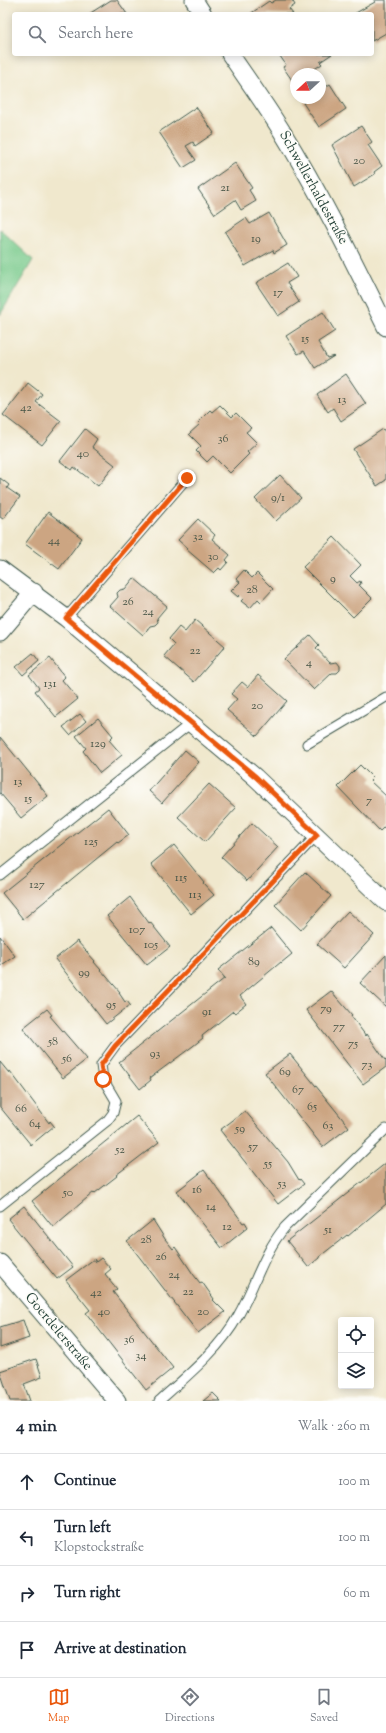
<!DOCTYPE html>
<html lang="en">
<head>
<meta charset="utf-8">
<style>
	:root { --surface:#fff; --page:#f6f6f7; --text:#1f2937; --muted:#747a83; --line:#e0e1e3; --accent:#ea580c }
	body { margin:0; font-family:"Sorts Mill Goudy",serif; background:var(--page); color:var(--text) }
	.controls { position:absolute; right:12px; bottom:12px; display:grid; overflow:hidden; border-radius:4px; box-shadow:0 2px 10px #0003 }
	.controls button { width:36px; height:36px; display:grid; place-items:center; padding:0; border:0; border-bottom:1px solid var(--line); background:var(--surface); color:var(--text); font:20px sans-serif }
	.compass { position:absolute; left:290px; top:68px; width:36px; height:36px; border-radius:50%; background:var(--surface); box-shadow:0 2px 10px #0003; rotate:249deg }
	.stop { position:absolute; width:12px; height:12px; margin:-9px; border:3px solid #ea580c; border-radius:50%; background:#fff }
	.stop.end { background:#ea580c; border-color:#fff; box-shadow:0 1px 4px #0008 }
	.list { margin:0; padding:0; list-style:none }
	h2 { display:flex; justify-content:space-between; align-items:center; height:52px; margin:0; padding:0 16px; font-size:17px }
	h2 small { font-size:13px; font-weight:400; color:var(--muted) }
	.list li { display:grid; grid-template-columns:26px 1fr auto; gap:12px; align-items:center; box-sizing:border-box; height:56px; padding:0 16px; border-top:1px solid var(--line) }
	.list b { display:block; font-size:15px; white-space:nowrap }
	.list p { margin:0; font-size:13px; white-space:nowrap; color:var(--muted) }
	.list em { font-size:13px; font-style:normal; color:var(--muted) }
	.icon { flex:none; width:22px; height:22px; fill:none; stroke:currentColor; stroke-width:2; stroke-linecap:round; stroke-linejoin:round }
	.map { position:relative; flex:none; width:386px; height:1401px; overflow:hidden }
	.search { position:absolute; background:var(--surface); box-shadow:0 2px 10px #0003; left:12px; right:12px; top:12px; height:44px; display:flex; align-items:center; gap:10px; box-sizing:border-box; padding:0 14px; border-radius:4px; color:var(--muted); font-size:15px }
	.sheet { height:276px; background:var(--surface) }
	nav { display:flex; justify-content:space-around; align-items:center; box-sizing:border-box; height:56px; border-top:1px solid var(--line); background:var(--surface); font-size:11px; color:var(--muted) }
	nav a { display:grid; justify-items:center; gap:2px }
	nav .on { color:var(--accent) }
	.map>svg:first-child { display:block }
	.green { fill:#7acb8d; stroke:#4c8460 }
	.building { fill:#cca582 }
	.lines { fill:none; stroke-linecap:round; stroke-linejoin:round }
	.service-casing { stroke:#3e574b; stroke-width:11 }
	.minor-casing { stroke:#3e574b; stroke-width:19 }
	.service { stroke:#fff; stroke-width:9 }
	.minor { stroke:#fff; stroke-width:17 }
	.route { stroke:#ea580c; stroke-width:5 }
	.labels { text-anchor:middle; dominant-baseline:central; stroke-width:3; stroke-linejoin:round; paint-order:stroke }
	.number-label { font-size:12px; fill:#4a5748 }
	.street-label { font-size:14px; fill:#1f3d34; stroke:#fdfcf7 }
</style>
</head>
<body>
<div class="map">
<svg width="386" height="1401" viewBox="0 0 386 1401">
	<rect width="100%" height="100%" fill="#fdfcf7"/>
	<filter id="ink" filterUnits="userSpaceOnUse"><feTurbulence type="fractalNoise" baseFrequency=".025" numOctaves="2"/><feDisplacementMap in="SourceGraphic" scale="8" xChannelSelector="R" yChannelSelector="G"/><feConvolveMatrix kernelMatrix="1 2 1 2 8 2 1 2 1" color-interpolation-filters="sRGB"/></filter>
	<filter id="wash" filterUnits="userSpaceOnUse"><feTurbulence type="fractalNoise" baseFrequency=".012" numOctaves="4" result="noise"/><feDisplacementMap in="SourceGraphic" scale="16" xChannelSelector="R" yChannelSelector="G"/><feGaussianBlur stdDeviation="0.9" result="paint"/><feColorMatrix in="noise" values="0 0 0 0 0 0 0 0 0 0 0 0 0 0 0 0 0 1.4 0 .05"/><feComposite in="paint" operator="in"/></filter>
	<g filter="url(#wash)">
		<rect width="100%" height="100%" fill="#f0e8cd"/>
		<path class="green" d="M0,229L33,260L0,315Z"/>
		<g id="blocks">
			<g class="building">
				<path d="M111,0H117L127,14H89Z"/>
				<path d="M276,0H292L295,5L289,9L293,14H250L269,1L271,3Z"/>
				<path d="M374,0H386V33L372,41V14H354L375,2Z"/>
				<path d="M284,54H332L320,62L322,64L307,74H296V81L294,83L283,67L286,65L280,56Z"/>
				<path d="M330,84L346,109L319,127L303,103L310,98H320V91Z"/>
				<path d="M196,107L214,133L195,146L193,142L186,146L196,160L183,168L159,132Z"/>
				<path d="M361,126L372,142L368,145L382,166L374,172L375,174L354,187L332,145Z"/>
				<path d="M235,163L252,188L249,190L256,201L241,210L235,200L215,214L198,189Z"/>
				<path d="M269,213L287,245L274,253L273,250L245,266L225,232L246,218L250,224Z"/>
				<path d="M288,263L297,277L287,283L299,302L278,316L256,283Z"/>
				<path d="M323,312L335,331L318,342L327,358L334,356L315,368L304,351L298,354L286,336Z"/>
				<path d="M346,374L366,404L341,421L333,408L328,412L317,395Z"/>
				<path d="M28,383L42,394L36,402L61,421L42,445L3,415Z"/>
				<path d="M220,405L232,417L236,413L251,428L246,432L257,443L247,452L249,454L230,473L213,456L207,462L196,451L201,446L189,434L200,424L198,422L210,410L212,412Z"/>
				<path d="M85,429L97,439L92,447L115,465L98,486L74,467L72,470L60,461Z"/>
				<path d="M383,429L386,433V480L377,486L353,449Z"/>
				<path d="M280,475L301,498L276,521L255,499Z"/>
				<path d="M0,478L9,485L7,488L20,497L3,519L0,517Z"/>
				<path d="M48,512L82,538L59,569L25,544Z"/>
				<path d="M198,519L215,535L212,539L230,555L226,560L228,562L221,570L219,568L214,573L186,549L187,548L178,540Z"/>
				<path d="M334,537L361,565L350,576L357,583L360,581L361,584L359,585L372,598L353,617L303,567Z"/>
				<path d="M244,570L252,578L257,573L273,589L261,602L258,599L250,608L241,601L243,599L239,595L238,597L231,591L240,582L236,579Z"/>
				<path d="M134,578L167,606L157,618L158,622L155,625L150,626L143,635L110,606L118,597L117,593L120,590L125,589Z"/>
				<path d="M195,620L225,646L194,682L164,656L174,644L169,639L179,627L185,632Z"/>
				<path d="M310,635L319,645L316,648L330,663L337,662L340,666V670L337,673H332L314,690L284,659Z"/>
				<path d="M33,653L39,661L23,675L16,667Z"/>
				<path d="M50,658L65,677L62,680L78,699L56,717L35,691L39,688L29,675Z"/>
				<path d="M258,675L287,701L257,736L227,710L237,699L231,694L242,682L248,687Z"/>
				<path d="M80,714L86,721L70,735L63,727Z"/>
				<path d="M98,718L113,736L109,740L122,755L100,773L83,751L86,748L76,736Z"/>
				<path d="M0,737L48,796L21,818L0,793Z"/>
				<path d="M185,750L199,762L162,803L149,791Z"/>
				<path d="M360,765L373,778L370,781L386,796V825L380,831L338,787Z"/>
				<path d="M209,784L236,808L205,842L178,817Z"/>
				<path d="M108,808L129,835L118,843L117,842L23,919L2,893Z"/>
				<path d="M252,823L278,847L247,881L221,857Z"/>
				<path d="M174,845L204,882L203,883L214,895L191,914L151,864Z"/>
				<path d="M305,872L331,896L301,930L275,905Z"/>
				<path d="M130,897L149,923L150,922L170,947L147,965L107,916Z"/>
				<path d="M348,911L374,935L344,968L317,944Z"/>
				<path d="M271,928L292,954L281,963V962L240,996L246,1004L235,1013L233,1011L202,1036L203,1038L193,1046L150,1078L151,1080L140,1089L119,1062L225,978L218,970Z"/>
				<path d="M0,936L15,956L0,966Z"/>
				<path d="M77,941L95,961L94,962L120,992L119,993L125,1002L127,1001L130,1005L106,1024L55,959Z"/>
				<path d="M386,955V1007L360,983Z"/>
				<path d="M331,991L352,1015L351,1016L366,1036L367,1034L385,1060L386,1059V1067L363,1084L306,1010Z"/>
				<path d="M47,1009L52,1015L50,1016L87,1059L63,1078L23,1028Z"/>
				<path d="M290,1054L349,1127L323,1147L265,1073Z"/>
				<path d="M0,1062L9,1073L10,1071L49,1123L50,1121L54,1126L31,1145L0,1107Z"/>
				<path d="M245,1111L288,1162L299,1180L300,1179L304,1184L278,1204L220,1130Z"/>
				<path d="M137,1116L159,1142L116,1175L117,1176L95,1193L94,1192L53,1227L32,1201Z"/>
				<path d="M386,1163V1204L348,1236L347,1235L319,1257V1258L308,1267L287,1241Z"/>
				<path d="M204,1170L243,1223L245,1222L248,1227L222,1248L177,1191Z"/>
				<path d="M24,1206L73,1267L57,1279L8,1219Z"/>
				<path d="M153,1220L165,1239L173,1249L175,1247L193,1274L200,1283L202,1282L214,1299L213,1300L225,1312L198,1333L127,1241Z"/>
				<path d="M101,1258L111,1269L105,1274L117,1289L113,1292L173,1368L146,1390L86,1313L90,1310L66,1280L94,1259L96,1262Z"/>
				<path d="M23,1320L29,1338L0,1348V1327Z"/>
				<path d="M36,1359L42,1377L24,1384L30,1401H10L0,1371Z"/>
				<path d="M213,1393L221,1401H203Z"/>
			</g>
		</g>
	</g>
	<g filter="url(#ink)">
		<use href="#blocks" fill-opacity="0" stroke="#3e574b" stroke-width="1"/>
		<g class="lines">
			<g class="service-casing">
				<g id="service">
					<path d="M66,618L187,478"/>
					<path d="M307,744L386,697"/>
					<path d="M0,875L191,723"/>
					<path d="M0,1206L107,1121L113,1113L116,1101L103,1079L101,1065L115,1046L317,835"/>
					<path d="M159,1401C187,1376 220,1349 238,1316C255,1286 263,1253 285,1227L386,1129"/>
				</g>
			</g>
			<g class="minor-casing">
				<g id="minor">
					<path d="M194,0L203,14"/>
					<path d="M230,54C247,79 265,104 281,130C320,193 353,260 386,327"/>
					<path d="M0,569L66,618L255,777L386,902"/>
					<path d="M0,632L34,592"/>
					<path d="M0,1263L117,1401"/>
				</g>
			</g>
			<use href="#service" class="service"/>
			<use href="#minor" class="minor"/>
		</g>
	</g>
	<g class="lines" filter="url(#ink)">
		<path class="route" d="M103,1079L101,1065L115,1046L317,835L256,777L66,618L187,478"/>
	</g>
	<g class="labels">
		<g class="number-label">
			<text x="359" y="161">20</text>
			<text x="225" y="188">21</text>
			<text x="256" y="239">19</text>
			<text x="278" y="293">17</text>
			<text x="305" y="339">15</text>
			<text x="342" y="400">13</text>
			<text x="26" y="408">42</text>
			<text x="223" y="439">36</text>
			<text x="83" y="454">40</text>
			<text x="278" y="498">9/1</text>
			<text x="198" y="537">32</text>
			<text x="54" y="541">44</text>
			<text x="213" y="557">30</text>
			<text x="333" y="579">9</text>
			<text x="252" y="590">28</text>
			<text x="128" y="602">26</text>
			<text x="148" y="612">24</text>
			<text x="195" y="651">22</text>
			<text x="309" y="663">4</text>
			<text x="50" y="684">131</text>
			<text x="257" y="706">20</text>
			<text x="98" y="744">129</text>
			<text x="18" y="782">13</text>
			<text x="28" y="799">15</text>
			<text x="369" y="801">7</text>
			<text x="91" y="842">125</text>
			<text x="181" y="878">115</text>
			<text x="37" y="885">127</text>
			<text x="195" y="895">113</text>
			<text x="137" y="930">107</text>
			<text x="151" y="945">105</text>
			<text x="254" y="962">89</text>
			<text x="84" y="973">99</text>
			<text x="111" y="1005">95</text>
			<text x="326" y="1009">79</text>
			<text x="207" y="1012">91</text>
			<text x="339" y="1027">77</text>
			<text x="53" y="1042">58</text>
			<text x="353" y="1044">75</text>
			<text x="155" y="1054">93</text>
			<text x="67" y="1059">56</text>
			<text x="367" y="1065">73</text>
			<text x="285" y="1072">69</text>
			<text x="298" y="1090">67</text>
			<text x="312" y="1107">65</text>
			<text x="21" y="1109">66</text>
			<text x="35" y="1124">64</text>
			<text x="328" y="1126">63</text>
			<text x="240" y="1129">59</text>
			<text x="253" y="1147">57</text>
			<text x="120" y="1150">52</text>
			<text x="268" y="1164">55</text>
			<text x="282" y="1184">53</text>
			<text x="197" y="1190">16</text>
			<text x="68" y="1193">50</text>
			<text x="211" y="1207">14</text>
			<text x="227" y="1227">12</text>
			<text x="328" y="1230">51</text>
			<text x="146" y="1240">28</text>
			<text x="161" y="1257">26</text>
			<text x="174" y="1275">24</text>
			<text x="188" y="1292">22</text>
			<text x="96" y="1293">42</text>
			<text x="104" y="1312">40</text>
			<text x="203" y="1312">20</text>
			<text x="129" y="1340">36</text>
			<text x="141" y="1356">34</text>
		</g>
		<g class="street-label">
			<text transform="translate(313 188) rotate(61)">Schwellerhaldestraße</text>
			<text transform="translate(58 1332) rotate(50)">Goerdelerstraße</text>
		</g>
	</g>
</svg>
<div class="controls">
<button><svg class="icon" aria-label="locate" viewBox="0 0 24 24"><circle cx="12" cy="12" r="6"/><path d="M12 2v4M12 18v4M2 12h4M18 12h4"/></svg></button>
<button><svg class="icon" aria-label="layers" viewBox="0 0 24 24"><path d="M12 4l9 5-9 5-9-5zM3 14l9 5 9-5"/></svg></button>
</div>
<svg class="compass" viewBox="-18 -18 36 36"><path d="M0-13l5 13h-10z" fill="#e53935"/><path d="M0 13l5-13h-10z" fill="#747a83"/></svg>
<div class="stop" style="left:103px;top:1079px"></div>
<div class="stop end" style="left:187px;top:478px"></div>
<div class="search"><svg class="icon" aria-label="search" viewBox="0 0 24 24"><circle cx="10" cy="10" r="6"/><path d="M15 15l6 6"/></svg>Search here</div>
</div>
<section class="sheet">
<h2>4 min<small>Walk · 260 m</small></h2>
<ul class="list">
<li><svg class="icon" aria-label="ahead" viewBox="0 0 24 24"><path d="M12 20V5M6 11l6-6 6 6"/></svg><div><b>Continue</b></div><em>100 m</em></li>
<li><svg class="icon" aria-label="left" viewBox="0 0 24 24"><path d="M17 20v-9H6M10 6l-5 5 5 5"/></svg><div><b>Turn left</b><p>Klopstockstraße</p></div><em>100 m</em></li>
<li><svg class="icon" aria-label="right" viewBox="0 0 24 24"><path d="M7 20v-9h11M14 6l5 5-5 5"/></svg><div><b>Turn right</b></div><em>60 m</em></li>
<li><svg class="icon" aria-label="arrive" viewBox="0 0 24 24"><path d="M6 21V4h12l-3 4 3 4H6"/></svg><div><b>Arrive at destination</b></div></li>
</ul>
</section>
<nav>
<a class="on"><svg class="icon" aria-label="map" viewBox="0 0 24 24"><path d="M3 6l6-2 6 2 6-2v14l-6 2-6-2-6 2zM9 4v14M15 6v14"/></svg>Map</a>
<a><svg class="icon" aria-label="directions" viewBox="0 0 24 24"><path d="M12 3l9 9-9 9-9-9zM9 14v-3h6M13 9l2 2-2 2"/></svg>Directions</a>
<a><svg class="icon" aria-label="saved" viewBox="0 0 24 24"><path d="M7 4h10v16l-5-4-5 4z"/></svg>Saved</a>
</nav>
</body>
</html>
